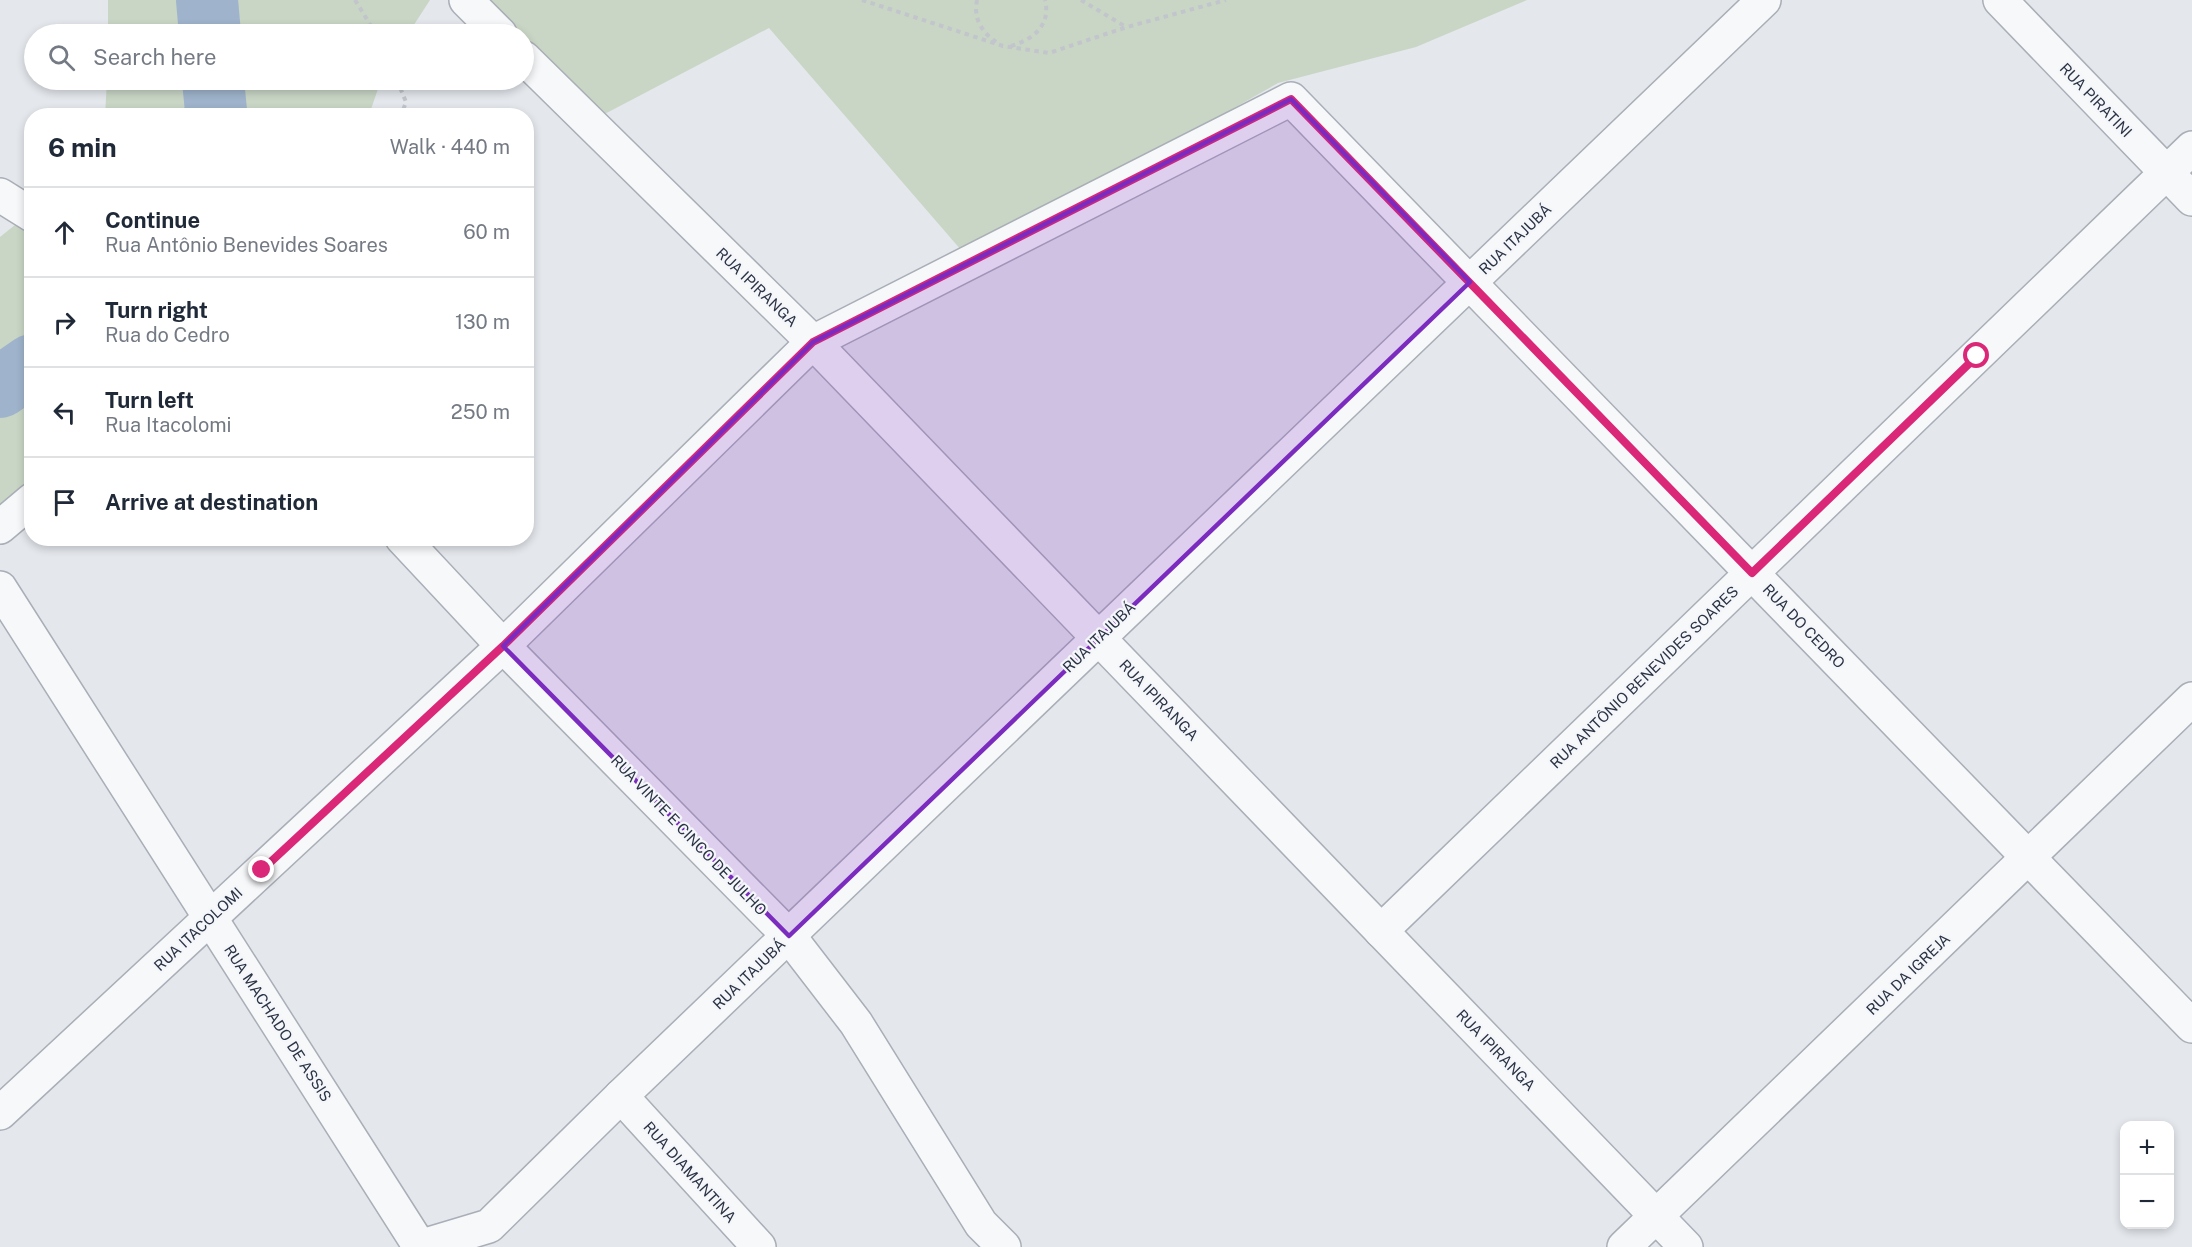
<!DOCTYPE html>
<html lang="en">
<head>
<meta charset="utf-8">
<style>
	:root { --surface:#fff; --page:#f2f2f3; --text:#1f2937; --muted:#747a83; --line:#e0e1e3 }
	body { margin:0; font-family:"Public Sans",sans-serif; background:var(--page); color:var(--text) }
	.controls { position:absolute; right:18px; bottom:18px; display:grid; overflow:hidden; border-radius:12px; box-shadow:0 3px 9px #0003 }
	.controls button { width:54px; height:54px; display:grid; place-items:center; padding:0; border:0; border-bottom:2px solid var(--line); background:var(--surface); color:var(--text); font:30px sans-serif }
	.stop { position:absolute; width:18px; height:18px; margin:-14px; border:4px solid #db2777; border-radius:50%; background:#fff }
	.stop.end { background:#db2777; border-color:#fff; box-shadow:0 2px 6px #0008 }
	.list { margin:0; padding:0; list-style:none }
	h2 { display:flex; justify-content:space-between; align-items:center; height:78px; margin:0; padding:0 24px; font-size:26px }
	h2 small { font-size:20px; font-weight:400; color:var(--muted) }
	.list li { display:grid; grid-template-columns:39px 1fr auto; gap:18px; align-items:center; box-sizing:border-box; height:90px; padding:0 24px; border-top:2px solid var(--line) }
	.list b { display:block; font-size:22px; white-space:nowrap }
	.list p { margin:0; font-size:20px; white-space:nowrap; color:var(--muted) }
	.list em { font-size:20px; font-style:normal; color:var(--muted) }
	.icon { flex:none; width:33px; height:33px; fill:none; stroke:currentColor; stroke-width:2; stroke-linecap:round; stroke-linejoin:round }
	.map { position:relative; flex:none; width:2192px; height:1247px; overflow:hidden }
	.search { position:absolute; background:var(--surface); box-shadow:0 3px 9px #0003; left:24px; top:24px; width:510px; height:66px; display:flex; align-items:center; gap:15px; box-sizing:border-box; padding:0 21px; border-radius:33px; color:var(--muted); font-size:22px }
	.panel { position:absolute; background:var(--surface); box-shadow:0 3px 9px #0003; left:24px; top:108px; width:510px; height:438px; border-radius:24px }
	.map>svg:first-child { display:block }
	.green { fill:#c9d6c5 }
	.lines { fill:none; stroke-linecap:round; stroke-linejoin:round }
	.river { stroke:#9fb4cc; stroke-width:62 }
	.minor-casing { stroke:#a9aeb7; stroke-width:36 }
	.path { stroke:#c2c5cb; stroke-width:4; stroke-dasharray:4.5 4.5; stroke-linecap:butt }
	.minor { stroke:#f7f8fa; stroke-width:33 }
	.route { stroke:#db2777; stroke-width:8 }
	.marked { fill:#7b2cbf; fill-opacity:0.2; stroke:#7b2cbf; stroke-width:4.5; stroke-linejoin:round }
	.labels { text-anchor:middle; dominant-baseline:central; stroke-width:4.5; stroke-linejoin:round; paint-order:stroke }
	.street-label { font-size:15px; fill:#2b3445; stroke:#f4f6f9 }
</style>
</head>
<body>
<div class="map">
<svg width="2192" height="1247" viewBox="0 0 2192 1247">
	<rect width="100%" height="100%" fill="#e4e7ec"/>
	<g class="green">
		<path d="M108,0H430L408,34H108Z"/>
		<path d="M483,0H1527L1416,47L1278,83L968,258L769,28L597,118L524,42V34H516Z"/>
		<path d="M107,80H381L369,115L105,116Z"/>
		<path d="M25,217L32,222L31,490L0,516V237Z"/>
	</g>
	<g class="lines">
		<g class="river">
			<path d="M207,0L210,34"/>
			<path d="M213,80L216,111L214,116"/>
			<path d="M0,387L32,365"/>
		</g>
		<g class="minor-casing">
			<g id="minor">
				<path d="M466,0L500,34"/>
				<path d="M2000,0L2192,199"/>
				<path d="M524,58L813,342L1686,1247"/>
				<path d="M0,195L32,215"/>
				<path d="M0,527L32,500"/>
				<path d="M402,538L503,646L789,936L856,1023L981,1224L1004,1247"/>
				<path d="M0,588L420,1247"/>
				<path d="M1381,931L2192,148"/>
				<path d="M621,1096L759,1247"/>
				<path d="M0,1113L503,646L813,342L1291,99L2192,1026"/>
				<path d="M419,1247L489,1226L621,1096L1764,0"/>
				<path d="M1624,1247L2192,699"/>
			</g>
		</g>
		<g class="path">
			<path d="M355,0L376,34"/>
			<path d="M862,0L1003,46L1049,53L1127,27L1226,0"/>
			<path d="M977,0C973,19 982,32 996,42"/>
			<path d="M1081,0L1126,27"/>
			<path d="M1011,46C1034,39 1051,25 1045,0"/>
			<path d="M397,80L406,102L401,116"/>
		</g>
		<use href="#minor" class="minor"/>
	</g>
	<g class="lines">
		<path class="route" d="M262,870L503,646L813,342L1291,99L1752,573L1977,356"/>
	</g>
	<path class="marked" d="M1291,99L1470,282L789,936L503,646L813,342Z"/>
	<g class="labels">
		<g class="street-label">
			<text transform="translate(2096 100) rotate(46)">RUA PIRATINI</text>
			<text transform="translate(1515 239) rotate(-44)">RUA ITAJUBÁ</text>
			<text transform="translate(757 287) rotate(44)">RUA IPIRANGA</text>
			<text transform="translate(1804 626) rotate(46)">RUA DO CEDRO</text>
			<text transform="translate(1099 637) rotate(-44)">RUA ITAJUBÁ</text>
			<text transform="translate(1644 677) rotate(-44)">RUA ANTÔNIO BENEVIDES SOARES</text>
			<text transform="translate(1159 700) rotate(46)">RUA IPIRANGA</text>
			<text transform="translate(689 835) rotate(46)">RUA VINTE E CINCO DE JULHO</text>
			<text transform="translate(198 929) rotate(-43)">RUA ITACOLOMI</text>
			<text transform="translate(749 974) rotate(-44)">RUA ITAJUBÁ</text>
			<text transform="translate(1908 974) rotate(-44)">RUA DA IGREJA</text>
			<text transform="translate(278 1023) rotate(57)">RUA MACHADO DE ASSIS</text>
			<text transform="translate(1496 1050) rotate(46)">RUA IPIRANGA</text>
			<text transform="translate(690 1172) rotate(48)">RUA DIAMANTINA</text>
		</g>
	</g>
</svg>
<div class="controls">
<button>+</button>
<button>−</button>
</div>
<div class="stop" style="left:1977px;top:356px"></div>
<div class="stop end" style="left:262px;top:870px"></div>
<div class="search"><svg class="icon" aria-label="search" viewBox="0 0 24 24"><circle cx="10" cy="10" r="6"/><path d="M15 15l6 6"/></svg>Search here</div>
<section class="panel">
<h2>6 min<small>Walk · 440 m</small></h2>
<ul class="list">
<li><svg class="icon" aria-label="ahead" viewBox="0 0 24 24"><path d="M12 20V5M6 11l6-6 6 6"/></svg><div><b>Continue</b><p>Rua Antônio Benevides Soares</p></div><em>60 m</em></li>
<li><svg class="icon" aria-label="right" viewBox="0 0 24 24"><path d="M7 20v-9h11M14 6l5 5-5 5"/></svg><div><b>Turn right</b><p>Rua do Cedro</p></div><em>130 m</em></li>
<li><svg class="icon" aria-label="left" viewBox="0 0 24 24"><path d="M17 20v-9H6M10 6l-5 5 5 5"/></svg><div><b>Turn left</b><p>Rua Itacolomi</p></div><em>250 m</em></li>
<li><svg class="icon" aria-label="arrive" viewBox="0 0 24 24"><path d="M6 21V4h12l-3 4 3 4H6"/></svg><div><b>Arrive at destination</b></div></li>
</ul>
</section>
</div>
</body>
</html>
